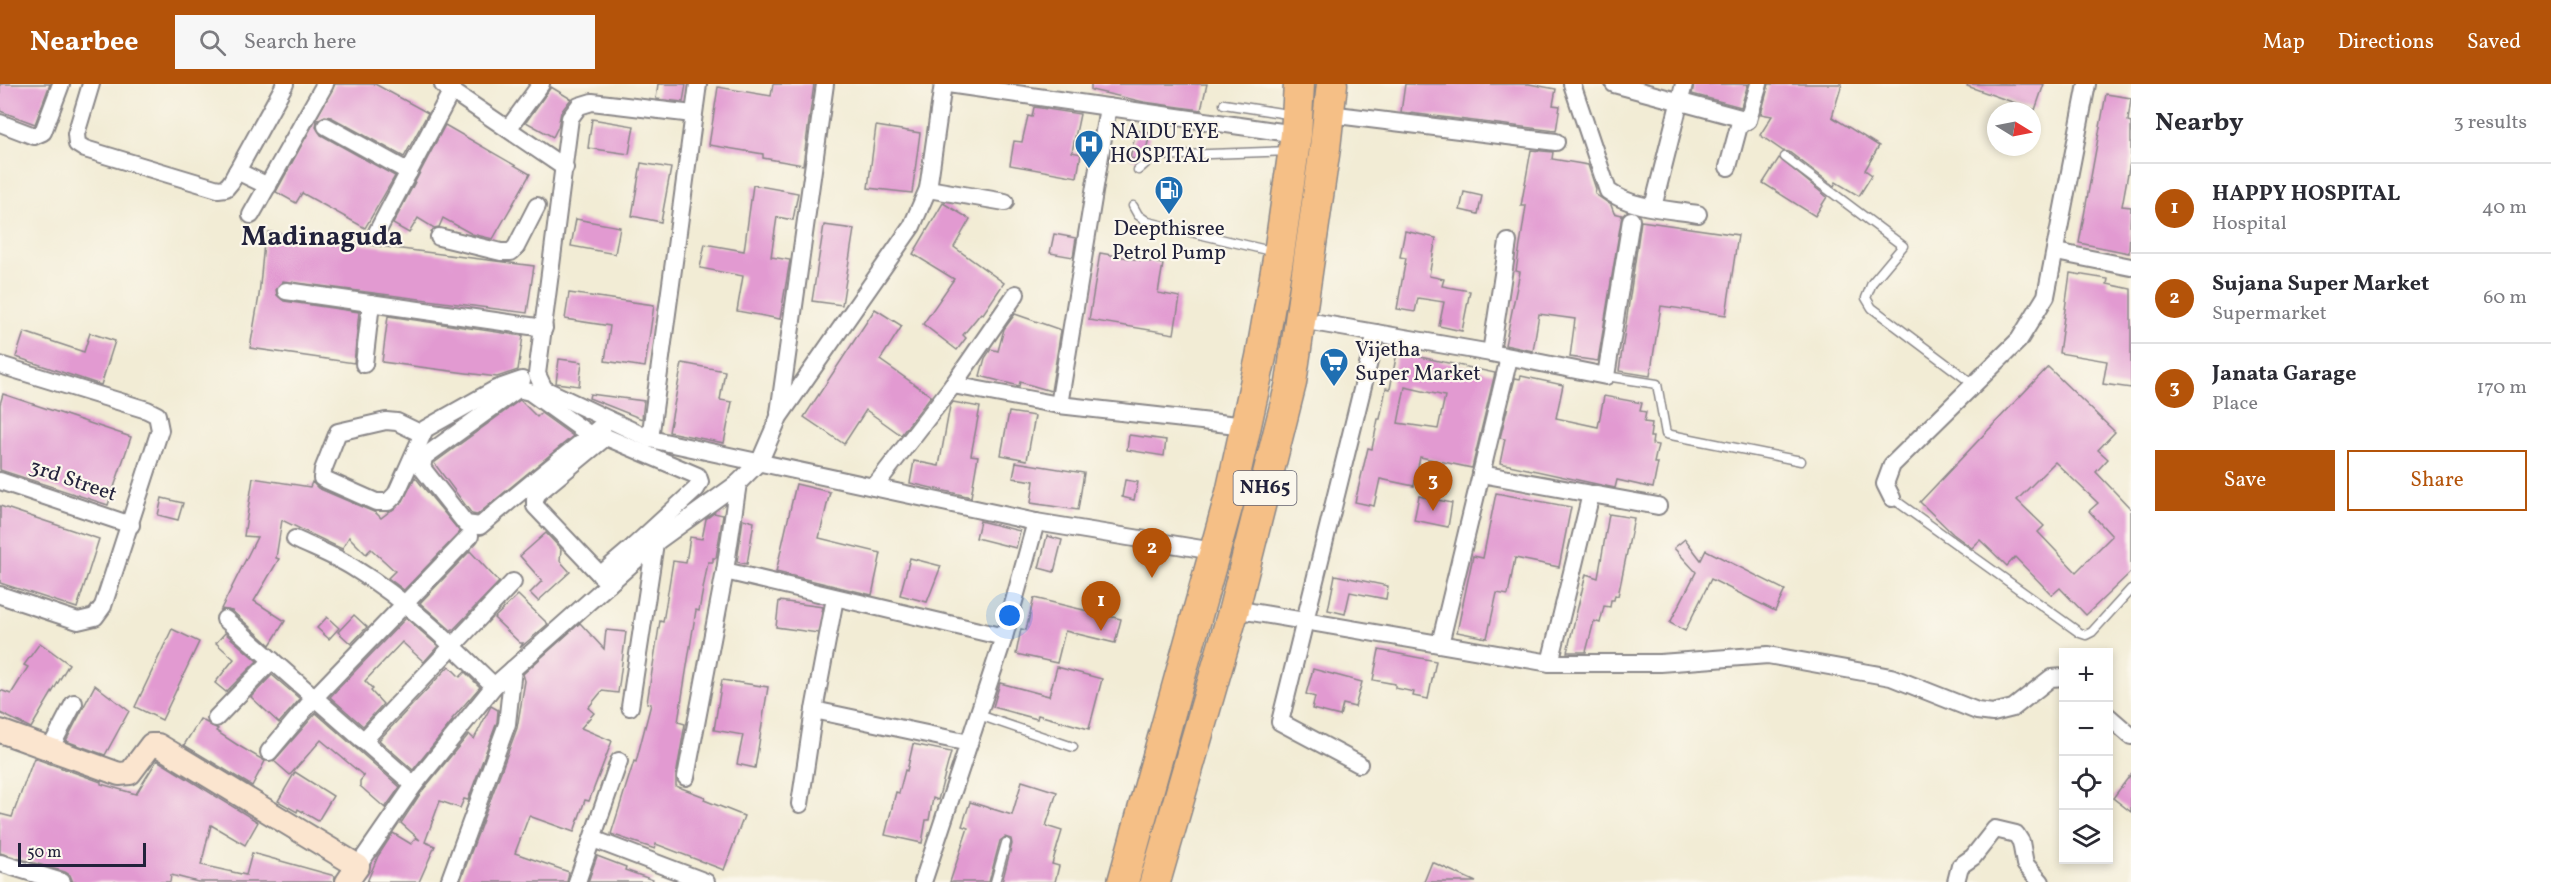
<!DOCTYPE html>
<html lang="en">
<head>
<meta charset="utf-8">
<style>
	:root { --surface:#fff; --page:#f7f7f7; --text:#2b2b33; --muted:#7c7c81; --line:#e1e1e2; --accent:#b45309 }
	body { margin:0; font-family:Vollkorn,serif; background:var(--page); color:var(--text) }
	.controls { position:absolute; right:18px; bottom:18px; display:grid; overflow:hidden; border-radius:0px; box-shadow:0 3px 9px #0003 }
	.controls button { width:54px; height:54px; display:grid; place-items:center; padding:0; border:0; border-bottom:2px solid var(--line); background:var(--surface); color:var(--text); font:30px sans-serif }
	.compass { position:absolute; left:1987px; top:18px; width:54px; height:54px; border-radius:50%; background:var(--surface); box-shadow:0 3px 9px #0003; rotate:100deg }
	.scale { position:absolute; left:18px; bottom:15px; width:128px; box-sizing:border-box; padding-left:6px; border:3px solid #22223b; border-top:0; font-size:16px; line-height:21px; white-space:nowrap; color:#22223b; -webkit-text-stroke:4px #fbf7ec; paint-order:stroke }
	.you { position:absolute; left:1010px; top:532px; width:21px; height:21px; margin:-15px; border:4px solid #fff; border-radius:50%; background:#1a73e8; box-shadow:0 0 0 9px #1a73e833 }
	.badge { display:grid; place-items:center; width:39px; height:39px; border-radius:50%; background:var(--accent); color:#fff; font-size:20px; font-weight:700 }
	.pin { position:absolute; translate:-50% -50px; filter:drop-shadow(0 2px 3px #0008) }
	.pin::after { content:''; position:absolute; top:32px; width:21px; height:18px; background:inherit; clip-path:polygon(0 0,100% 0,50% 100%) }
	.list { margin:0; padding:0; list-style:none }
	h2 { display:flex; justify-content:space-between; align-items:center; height:78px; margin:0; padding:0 24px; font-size:26px }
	h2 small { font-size:20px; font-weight:400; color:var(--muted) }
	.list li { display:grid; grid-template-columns:39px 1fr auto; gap:18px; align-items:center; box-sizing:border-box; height:90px; padding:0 24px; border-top:2px solid var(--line) }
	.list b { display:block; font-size:22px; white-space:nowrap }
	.list p { margin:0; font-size:20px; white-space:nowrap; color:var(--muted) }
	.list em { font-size:20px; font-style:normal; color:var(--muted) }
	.actions { display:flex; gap:12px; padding:18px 24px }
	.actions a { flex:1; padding:14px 0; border:2px solid var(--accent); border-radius:0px; text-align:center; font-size:21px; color:var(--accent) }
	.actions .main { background:var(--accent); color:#fff }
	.icon { flex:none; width:33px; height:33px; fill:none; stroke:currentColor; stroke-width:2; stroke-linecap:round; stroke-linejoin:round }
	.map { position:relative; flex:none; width:2131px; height:798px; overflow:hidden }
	header { display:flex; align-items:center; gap:36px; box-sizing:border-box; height:84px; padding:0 30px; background:var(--accent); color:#fff }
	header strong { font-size:28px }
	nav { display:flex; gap:33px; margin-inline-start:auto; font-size:21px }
	.search { width:420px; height:54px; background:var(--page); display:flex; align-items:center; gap:15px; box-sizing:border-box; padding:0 21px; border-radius:0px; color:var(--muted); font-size:22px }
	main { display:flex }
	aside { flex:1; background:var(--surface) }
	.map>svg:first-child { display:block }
	.building { fill:#e29ad1; fill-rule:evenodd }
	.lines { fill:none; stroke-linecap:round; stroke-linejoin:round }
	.lane-casing { stroke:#8a8788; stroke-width:11 }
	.street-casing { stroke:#8a8788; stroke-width:20 }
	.secondary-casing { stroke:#8a8788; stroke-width:26 }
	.highway-casing { stroke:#8a8788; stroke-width:33 }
	.lane { stroke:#fff; stroke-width:8 }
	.street { stroke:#fff; stroke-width:16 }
	.secondary { stroke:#fbe5cf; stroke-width:22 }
	.highway { stroke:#f5bf86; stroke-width:30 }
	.labels { text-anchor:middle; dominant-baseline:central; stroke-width:4.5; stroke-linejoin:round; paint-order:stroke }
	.shield { fill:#fbf7ec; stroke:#636270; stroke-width:1.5 }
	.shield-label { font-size:20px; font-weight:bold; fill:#22223b }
	.poi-label { font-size:21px; fill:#22223b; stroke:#fbf7ec; text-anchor:start }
	.street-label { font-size:21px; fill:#22223b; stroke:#fbf7ec }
	.district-label { font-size:27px; font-weight:bold; fill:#22223b; stroke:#fbf7ec }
</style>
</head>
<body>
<header>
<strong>Nearbee</strong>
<div class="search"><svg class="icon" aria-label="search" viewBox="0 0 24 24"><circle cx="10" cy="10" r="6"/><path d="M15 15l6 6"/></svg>Search here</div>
<nav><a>Map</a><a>Directions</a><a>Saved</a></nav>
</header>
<main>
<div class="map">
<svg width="2131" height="798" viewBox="0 0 2131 798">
	<rect width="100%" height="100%" fill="#fbf7ec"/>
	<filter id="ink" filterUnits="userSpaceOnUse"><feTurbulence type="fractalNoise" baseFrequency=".0167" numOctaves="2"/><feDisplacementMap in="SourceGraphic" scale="12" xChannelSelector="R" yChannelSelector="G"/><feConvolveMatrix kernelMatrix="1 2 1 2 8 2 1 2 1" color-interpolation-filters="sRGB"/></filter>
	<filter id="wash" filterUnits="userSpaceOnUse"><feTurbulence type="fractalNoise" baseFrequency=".008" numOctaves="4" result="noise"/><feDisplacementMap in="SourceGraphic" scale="24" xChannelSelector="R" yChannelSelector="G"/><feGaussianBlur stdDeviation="1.35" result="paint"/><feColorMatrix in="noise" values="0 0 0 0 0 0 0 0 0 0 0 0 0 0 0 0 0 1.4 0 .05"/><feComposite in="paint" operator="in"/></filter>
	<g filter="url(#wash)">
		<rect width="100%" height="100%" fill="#f2ecd5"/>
		<g id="blocks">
			<g class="building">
				<path d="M0,0H50L35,40L0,27Z"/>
				<path d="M335,0H375L428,29L404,73L331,33L325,32L317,36L316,43L321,51L395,92L365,144L302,109L296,119L276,108Z"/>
				<path d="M658,0H686L683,18L656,15Z"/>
				<path d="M773,0H814L803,81L763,74V70L709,61L718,3L771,12Z"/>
				<path d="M1091,0H1207L1201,26L1144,18L1091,6Z"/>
				<path d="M1405,0H1529L1556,5L1553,21L1560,22L1556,47L1401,28Z"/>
				<path d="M1694,0H1748L1741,23L1692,10Z"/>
				<path d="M1769,0H1842L1832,33L1879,62L1865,86L1872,91L1859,112L1836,98L1834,102L1789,68L1783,67L1760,51L1772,32L1761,30Z"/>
				<path d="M1967,0H2044L2035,26L1967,2Z"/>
				<path d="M551,3L571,15L561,28L558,43L553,53L526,38Z"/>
				<path d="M2106,10L2131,14L2128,37L2131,38V73L2122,122L2131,123L2129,169L2079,159Z"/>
				<path d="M1034,23L1080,30L1072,68L1081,70L1077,93L1010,81L1014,57L1022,58L1028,32L1032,33Z"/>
				<path d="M592,35L634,42L629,70L588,64Z"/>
				<path d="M445,41L530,90L493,155L472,150L443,134L439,143L434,144L418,134L409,149L393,140Z"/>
				<path d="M876,42L920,49L912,109L868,104Z"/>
				<path d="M1136,46L1150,49L1145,71L1139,76L1130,74Z"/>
				<path d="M1531,66L1553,68L1552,75L1588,81L1596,105L1595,110L1611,121L1614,129L1622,131L1598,277L1570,273L1575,235L1539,230L1533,267L1505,261L1520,188L1516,187L1526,122H1521Z"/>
				<path d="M1779,74L1827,113L1815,132L1763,99Z"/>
				<path d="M641,79L671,84L661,138L632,132Z"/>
				<path d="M753,101L798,109L793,136L777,133L771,173L790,176L780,235L737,227L743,192L700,184L705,160L744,167Z"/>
				<path d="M1464,108L1482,112L1478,130L1460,126Z"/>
				<path d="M943,119L970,135L954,163L1004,199L983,230L981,229L963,251L966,254L957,266L923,240L954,195L913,170Z"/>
				<path d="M576,135L620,143L615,170L571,162Z"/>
				<path d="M1641,137L1738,151L1726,231L1661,222L1650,292L1619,287Z"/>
				<path d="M824,141L854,145L842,221L812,217Z"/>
				<path d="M1405,147L1436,154L1429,192L1444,195L1442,202L1470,207L1462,247L1439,242L1444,218L1418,214L1415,228L1397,225L1406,174L1400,173Z"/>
				<path d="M269,148L534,182L527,229L283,197L276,206L277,211L284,217L359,228L354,279L250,264L259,212L264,159H267Z"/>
				<path d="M1054,150L1076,154L1073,173L1050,169Z"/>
				<path d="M1100,169L1163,180L1158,209L1180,213L1174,250L1089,236Z"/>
				<path d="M2070,189L2108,195L2107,200L2131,205V304L2103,300L2107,277L2059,269Z"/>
				<path d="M569,209L654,221L645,283L605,277L610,242L565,235Z"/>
				<path d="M875,225L902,242L880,276L931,312L901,351L866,326L844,360L804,333Z"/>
				<path d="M1015,230L1061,246L1051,307L1020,298L1019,302L980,292L985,274L991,265L998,267L1004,245Z"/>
				<path d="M388,232L523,252L518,286L497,293L382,278Z"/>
				<path d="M24,248L84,268L90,249L115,257L101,301L16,273Z"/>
				<path d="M1397,268L1495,289L1472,384L1420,373L1414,402L1380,395L1374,422L1355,418L1368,364L1372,365L1378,335H1380L1386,304L1390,305ZM1405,303L1445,312L1438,345L1398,339Z"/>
				<path d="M559,275L582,278L579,302L556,299Z"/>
				<path d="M682,279L725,287L720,316L732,318L724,359L669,348Z"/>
				<path d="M2048,283L2115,348L2098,366L2108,375L2096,388L2131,425V488L2086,531L2060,504L2052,511L2015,473L2007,482L1980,456L1972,464L1953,450L1920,418ZM2055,378L2098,419L2089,427L2112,452L2076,488L2038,448L2044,442L2017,416Z"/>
				<path d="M1521,292L1563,301L1556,334L1598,343L1604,312L1642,319L1640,327L1646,328L1644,338L1652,339L1650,353H1653L1652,360L1658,361L1654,379H1658L1653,404L1617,396L1615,404L1500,379L1505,355L1500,354L1515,294L1520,295Z"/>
				<path d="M3,310L131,353L108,421L0,386V320Z"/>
				<path d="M590,310L644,317L642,335L589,314Z"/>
				<path d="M520,316L537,333L541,329L573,352L477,431L472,430L434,379Z"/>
				<path d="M953,318L980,323L971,371L978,372L971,413L910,399L914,377L939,382L950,322Z"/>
				<path d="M1009,328L1035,332L1027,376L1001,371Z"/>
				<path d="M1129,351L1166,356L1164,372L1127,366Z"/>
				<path d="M1016,378L1084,389L1078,426L1031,419L1034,397L1013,394Z"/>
				<path d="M415,393L460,448L404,506L388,494L395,487L371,465L366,470L349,453L342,465L282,436L276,474L279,475L254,517L285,537L270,561L232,527L221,525L257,453L244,452L253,394L310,403L312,398L318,404L376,429L381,434L403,417Z"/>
				<path d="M1125,396L1138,398L1134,416L1122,413Z"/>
				<path d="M796,400L830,408L819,454L881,469L872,511L776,488Z"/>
				<path d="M1496,409L1571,423L1559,483L1515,474L1508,511L1497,509L1487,554L1457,548L1473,472L1483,474Z"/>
				<path d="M1419,412L1452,419L1448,443L1414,436Z"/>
				<path d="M162,414L183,419L178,436L158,431Z"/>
				<path d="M0,422L99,455L77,524L0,499Z"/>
				<path d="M714,429L723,431L716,474H713V478H708L699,527L696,526L678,638L685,640L676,692V702L705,713L704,716L744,732L724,786L656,760L655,765L611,750L634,677L636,678L651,620L647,619L660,537L663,538L673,477L686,479L690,453L702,455L706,435Z"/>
				<path d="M1609,430L1634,434L1618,512L1615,511L1614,516H1611L1610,523L1604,522L1600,539L1594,537L1586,568H1567L1586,490L1598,494Z"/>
				<path d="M743,435L754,438L747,480L737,478Z"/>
				<path d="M980,437L1020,447L1016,464L976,454Z"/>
				<path d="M546,449L561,465L560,477L570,488L538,517L530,509L542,497L520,472Z"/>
				<path d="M1047,452L1062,456L1054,488L1039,484Z"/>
				<path d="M1685,455L1701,476L1706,466L1785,506L1775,527L1711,495L1685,547L1670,539L1696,488L1674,464Z"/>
				<path d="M470,467L499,498L452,547L420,519Z"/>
				<path d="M910,474L941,482L927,518L900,511Z"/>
				<path d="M1335,491L1388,502L1386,515L1350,508L1345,530L1328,526Z"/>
				<path d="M518,511L548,540L520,564L523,559H520L494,534Z"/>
				<path d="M1034,514L1121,535L1115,559L1065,547L1057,579L1016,570L1021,545L1026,546Z"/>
				<path d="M779,517L823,523L818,549L776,543Z"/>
				<path d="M354,531L367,543L351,560L338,548Z"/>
				<path d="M327,533L339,544L329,555L317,544Z"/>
				<path d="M406,534L438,562L424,578L402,558L365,597L373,605L371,607L383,620L363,642L330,613Z"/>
				<path d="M580,539L604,565L606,546L626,548L618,609L602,607L588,624L594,629L581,644L612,657L589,717L585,716L574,748L529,732L515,769L569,788L567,798H460L517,644L525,597L523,590Z"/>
				<path d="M172,545L199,558L162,636L135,623Z"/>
				<path d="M225,549L257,577L226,608L215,599L234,575L216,559Z"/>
				<path d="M40,559L69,580L31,644L0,629V606L11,610L28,583L24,581Z"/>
				<path d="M1379,566L1436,577L1428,615L1413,612L1414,608L1395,604V600L1373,596Z"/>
				<path d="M449,582L460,593L465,588L480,603L452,635L453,636L413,686L379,656Z"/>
				<path d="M1057,583L1102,595L1089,645L1038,631L1037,635L993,623L1000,599L1049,612Z"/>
				<path d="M1313,585L1362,598L1355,623L1343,620L1340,632L1312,625L1315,613L1306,610Z"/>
				<path d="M272,591L300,615L279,639L251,613Z"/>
				<path d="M722,596L768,603L755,684L737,680L743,651L714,646Z"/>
				<path d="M95,601L129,627L105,671L66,657Z"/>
				<path d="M491,622L498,626L497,638L468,716L464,715L460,724L440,717L425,758L435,762L419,798H367L378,772L393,749L411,760L416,754L420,756L401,739L422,707L469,650L474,655Z"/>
				<path d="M316,629L400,703L385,724L360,702V697L364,692L321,656L290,691L274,677Z"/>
				<path d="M200,635L218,645L216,647L239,662L265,677L252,702L184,661Z"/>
				<path d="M913,660L951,668L938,716L933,714L929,736H926L922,759L885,751L896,708L899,709L905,686L907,687Z"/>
				<path d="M34,674L101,698V700L136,710L157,676L258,738L245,761L211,741L201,781L246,791L252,769L335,792L334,798H198L171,791L170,798H73L70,791L65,788L0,769V730L12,733Z"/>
				<path d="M295,688L333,712L318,737L298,725L297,728L278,717Z"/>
				<path d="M2131,690V728L2113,714Z"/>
				<path d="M1022,697L1057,708L1046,742L1062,747L1052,780L1059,782L1055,798H1002L1012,760L1011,755L1005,753L1000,757L989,798H950L968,744L962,742L970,718L1012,731Z"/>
				<path d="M597,772L626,783L625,786L653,796V798H588Z"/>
				<path d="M1432,778L1476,798H1424Z"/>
			</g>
		</g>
	</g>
	<g filter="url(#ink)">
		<use href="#blocks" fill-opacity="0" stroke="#8a8788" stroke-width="1.5"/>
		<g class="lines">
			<g class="lane-casing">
				<g id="lane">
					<path d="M1224,20L1294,31"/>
					<path d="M1785,73L1903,162L1872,199L1866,214L1872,224L1973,300"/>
					<path d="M1138,86L1154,72L1290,67"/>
					<path d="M1133,122L1138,131L1148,138L1275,168"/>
					<path d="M1606,292L1657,300L1666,350L1801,377"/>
					<path d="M1892,414L2080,549L2086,551L2092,548L2131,505"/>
					<path d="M979,631L1073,663"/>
					<path d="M995,798L1006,759"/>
				</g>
			</g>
			<g class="street-casing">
				<g id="street">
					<path d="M91,0L76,50L77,60L85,65L218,105L226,104L231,98L285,0"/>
					<path d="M948,0L1296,50"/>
					<path d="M1572,0L1608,107C1633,125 1668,125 1698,130"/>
					<path d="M1614,0L1748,36"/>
					<path d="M443,1L565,84"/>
					<path d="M693,30L592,18L579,22L570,34L537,290L544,305L650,355L1036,438L1214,467"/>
					<path d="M1329,30L1556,58"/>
					<path d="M0,39L34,52L43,48L61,0"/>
					<path d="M326,42L409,88"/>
					<path d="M508,45L541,0"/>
					<path d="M1728,83L1739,42L1748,36L1759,0"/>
					<path d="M237,87L268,102"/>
					<path d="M928,105L1005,118"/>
					<path d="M1653,123L1684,0"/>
					<path d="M251,131L325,0"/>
					<path d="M377,148L452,6"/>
					<path d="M439,153L501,168H511L516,163L537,122"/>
					<path d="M2056,168L2131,183"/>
					<path d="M286,207L544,244"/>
					<path d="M1301,236L1491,269L1606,292L1631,136"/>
					<path d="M1491,269L1508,158"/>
					<path d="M364,280L371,219"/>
					<path d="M0,281L147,326L157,331L160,346L103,522L95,533L78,537L0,511"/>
					<path d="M953,301L1059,321L1246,342"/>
					<path d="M1059,321L1108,23"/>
					<path d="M779,329L825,0"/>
					<path d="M422,350L397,338L386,337L338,348L323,386L322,394L376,418H388L396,410L425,345L496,305L522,296"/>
					<path d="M590,351L530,308L518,305L424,373L422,384L466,440L480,442C522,406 566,371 609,336"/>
					<path d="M650,355L698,0"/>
					<path d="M1481,390L1658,422"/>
					<path d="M0,397L131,441"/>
					<path d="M874,403L953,301L1016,210"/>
					<path d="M1892,414L1885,400L1892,381L2019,256L2046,212L2087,0"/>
					<path d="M295,455C316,465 338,473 357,486C408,517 452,561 494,602"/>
					<path d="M725,487L1004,553"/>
					<path d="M600,491L634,462"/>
					<path d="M609,500L535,422V415L538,409L606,353L698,392L700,398L696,405L634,462L642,470"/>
					<path d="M1234,525L1550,579H1660L1768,571L1891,593L1977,627L1993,629L2013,624L2051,594L2064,593"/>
					<path d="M225,535L414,701"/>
					<path d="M1440,560L1509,274"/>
					<path d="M1550,579L1591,410"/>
					<path d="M630,623L655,459"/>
					<path d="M814,626L969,659"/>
					<path d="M2108,632L2131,652"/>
					<path d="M216,634L272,576"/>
					<path d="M363,657L513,498"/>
					<path d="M50,665L74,619"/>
					<path d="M269,668L315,613L470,452"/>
					<path d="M1359,680L1280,638L1376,249"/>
					<path d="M686,693L725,487L738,399"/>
					<path d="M800,720L814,626L835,514"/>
					<path d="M593,755L706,798"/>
					<path d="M0,779L62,798"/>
					<path d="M358,782L414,701L494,602L655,459L738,399L760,377L779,333L912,142L928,105L943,0"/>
					<path d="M449,798L507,640L513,585"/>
					<path d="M577,798L619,677"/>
					<path d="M923,798L1004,553L1036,438"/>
					<path d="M1956,798L1960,782L1973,773L1995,745L2016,750L2021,758L2025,780L2041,798"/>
				</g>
			</g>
			<g class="secondary-casing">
				<path id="secondary" d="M0,647L119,690L130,689L151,661H158L358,782L347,798"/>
			</g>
			<g class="highway-casing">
				<g id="highway">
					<path d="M1123,798L1231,409L1261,273L1279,169L1296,50L1299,0"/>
					<path d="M1155,798L1234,525L1291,299L1325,64L1332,0"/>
				</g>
			</g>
			<use href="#lane" class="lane"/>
			<use href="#street" class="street"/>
			<use href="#secondary" class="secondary"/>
			<use href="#highway" class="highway"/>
		</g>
	</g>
	<defs>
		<g id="hospital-pin" transform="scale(1.5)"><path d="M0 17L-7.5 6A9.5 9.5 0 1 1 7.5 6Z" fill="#1f6fb2" stroke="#fbf7ec"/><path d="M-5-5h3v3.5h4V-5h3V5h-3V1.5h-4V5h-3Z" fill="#fff"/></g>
		<g id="fuel-pin" transform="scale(1.5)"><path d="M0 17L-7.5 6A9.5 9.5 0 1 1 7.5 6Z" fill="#1f6fb2" stroke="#fbf7ec"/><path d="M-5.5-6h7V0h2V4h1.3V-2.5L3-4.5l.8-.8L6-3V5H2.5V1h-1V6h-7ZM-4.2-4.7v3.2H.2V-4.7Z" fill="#fff"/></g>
		<g id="supermarket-pin" transform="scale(1.5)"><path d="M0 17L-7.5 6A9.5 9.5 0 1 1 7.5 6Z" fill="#1f6fb2" stroke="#fbf7ec"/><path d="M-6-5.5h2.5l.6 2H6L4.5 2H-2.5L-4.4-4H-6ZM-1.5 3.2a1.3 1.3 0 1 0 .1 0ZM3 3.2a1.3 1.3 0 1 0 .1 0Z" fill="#fff"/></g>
	</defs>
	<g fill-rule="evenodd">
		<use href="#hospital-pin" x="1089" y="60"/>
		<use href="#fuel-pin" x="1169" y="106"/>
		<use href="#supermarket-pin" x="1334" y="278"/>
	</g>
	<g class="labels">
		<rect class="shield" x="1233.5" y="387" width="63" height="34" rx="4.5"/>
		<g class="shield-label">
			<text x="1265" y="404">NH65</text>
		</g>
		<g class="poi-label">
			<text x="1110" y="48">NAIDU EYE<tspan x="1110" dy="24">HOSPITAL</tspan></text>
			<text x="1169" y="145" text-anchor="middle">Deepthisree<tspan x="1169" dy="24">Petrol Pump</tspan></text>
			<text x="1355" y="266">Vijetha<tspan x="1355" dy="24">Super Market</tspan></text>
		</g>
		<g class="street-label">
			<text transform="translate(73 397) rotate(19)">3rd Street</text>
		</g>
		<g class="district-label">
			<text x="322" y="154">Madinaguda</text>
		</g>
	</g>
</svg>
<div class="controls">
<button>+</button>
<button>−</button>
<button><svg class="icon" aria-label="locate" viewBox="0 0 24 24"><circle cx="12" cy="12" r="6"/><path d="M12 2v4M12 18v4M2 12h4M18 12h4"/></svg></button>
<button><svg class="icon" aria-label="layers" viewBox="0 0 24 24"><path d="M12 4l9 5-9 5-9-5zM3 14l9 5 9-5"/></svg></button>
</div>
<svg class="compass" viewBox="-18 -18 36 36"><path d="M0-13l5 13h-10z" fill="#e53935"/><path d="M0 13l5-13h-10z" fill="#7c7c81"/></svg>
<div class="scale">50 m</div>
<div class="you"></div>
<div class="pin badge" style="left:1101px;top:547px">1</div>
<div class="pin badge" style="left:1152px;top:494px">2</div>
<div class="pin badge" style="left:1433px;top:427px">3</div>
</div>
<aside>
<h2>Nearby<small>3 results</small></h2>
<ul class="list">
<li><span class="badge">1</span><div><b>HAPPY HOSPITAL</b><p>Hospital</p></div><em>40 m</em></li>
<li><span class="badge">2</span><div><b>Sujana Super Market</b><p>Supermarket</p></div><em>60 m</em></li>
<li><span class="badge">3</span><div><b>Janata Garage</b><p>Place</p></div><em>170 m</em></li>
</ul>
<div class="actions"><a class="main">Save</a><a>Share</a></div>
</aside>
</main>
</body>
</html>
